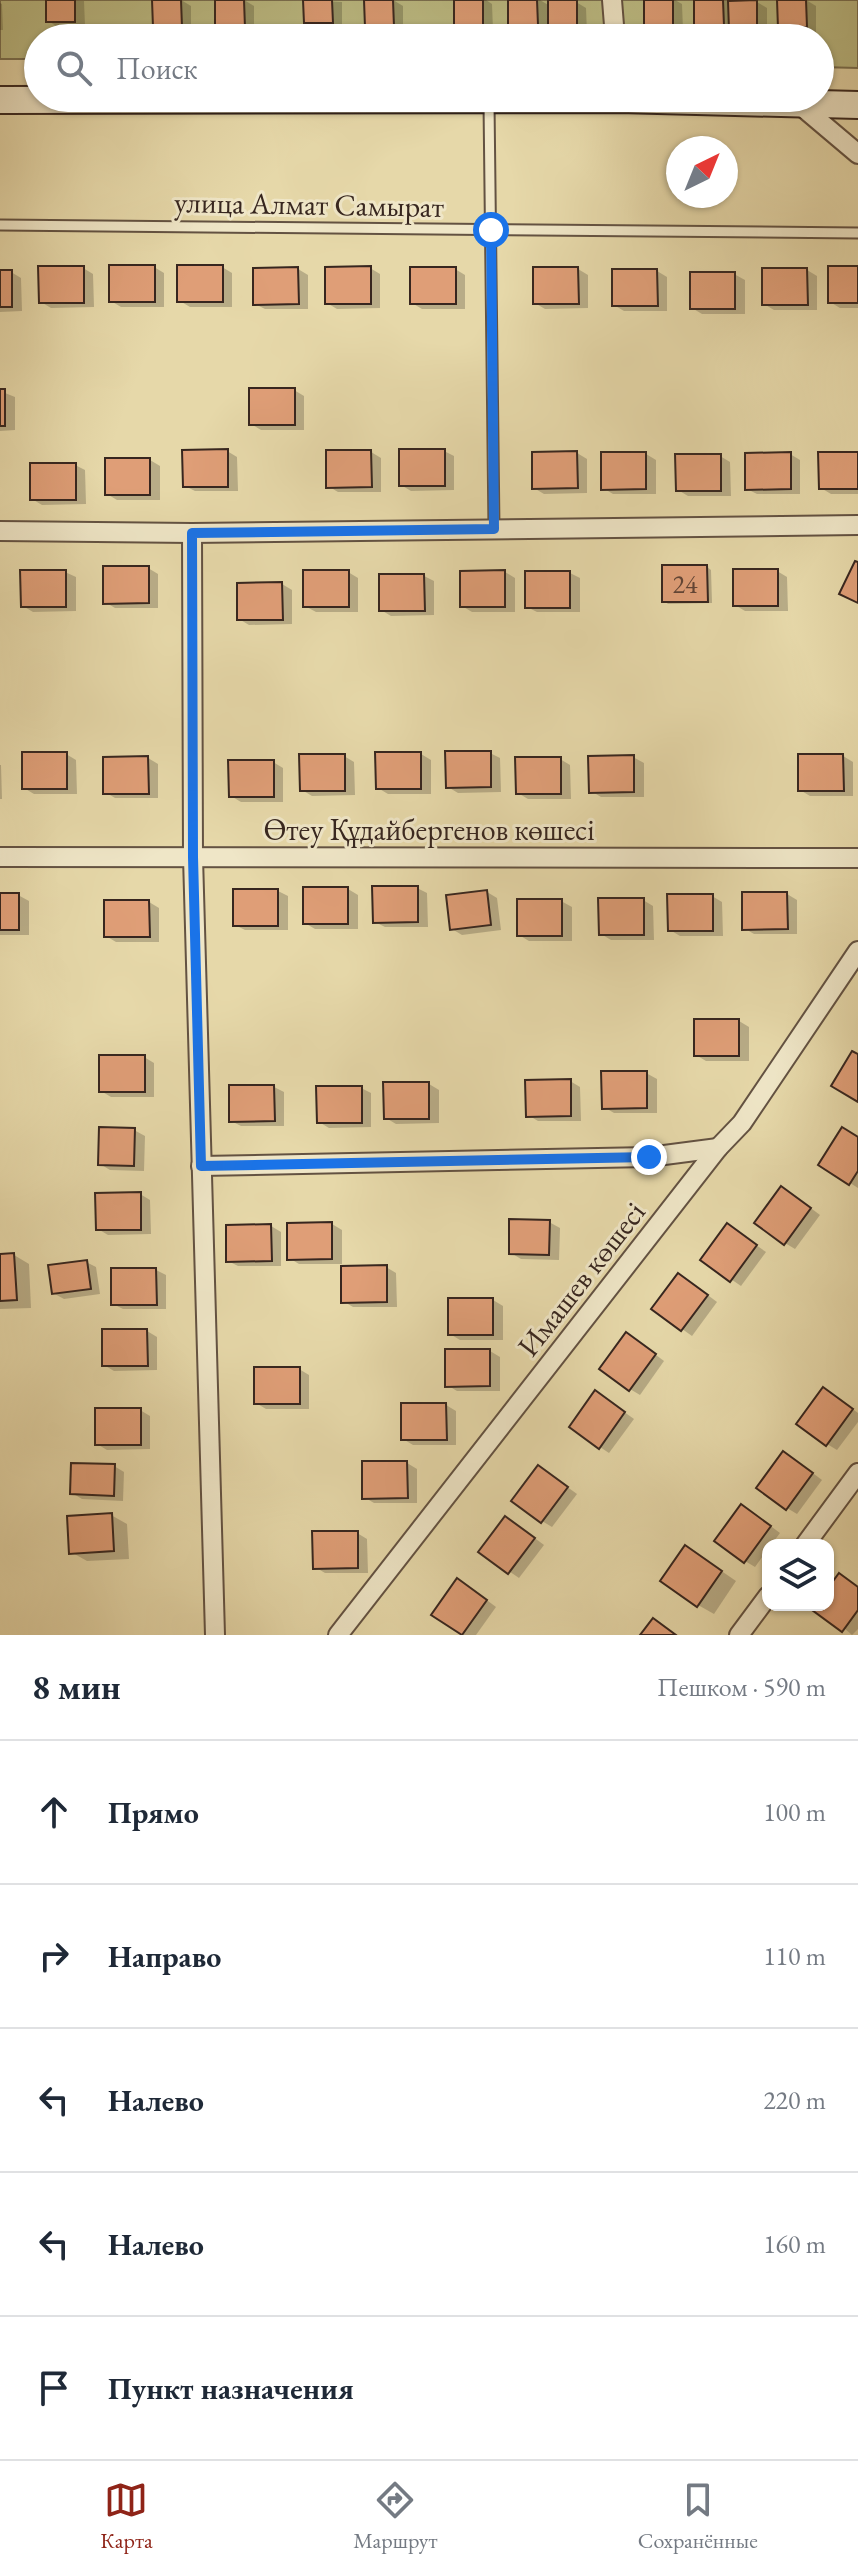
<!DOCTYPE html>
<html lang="ru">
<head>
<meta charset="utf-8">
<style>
	:root { --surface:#fff; --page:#f2f2f3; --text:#1f2937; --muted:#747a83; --line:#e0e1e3; --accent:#8f2418 }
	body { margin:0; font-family:"EB Garamond",serif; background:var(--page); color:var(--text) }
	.controls { position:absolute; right:24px; bottom:24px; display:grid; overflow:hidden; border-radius:16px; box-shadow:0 2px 6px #0004 }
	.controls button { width:72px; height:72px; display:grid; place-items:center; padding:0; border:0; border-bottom:2px solid var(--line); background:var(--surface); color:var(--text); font:40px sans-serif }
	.compass { position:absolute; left:666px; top:136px; width:72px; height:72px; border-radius:50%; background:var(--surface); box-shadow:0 2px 6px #0004; rotate:43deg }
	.stop { position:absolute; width:24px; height:24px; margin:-18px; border:6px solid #1a73e8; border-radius:50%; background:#fff }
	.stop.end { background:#1a73e8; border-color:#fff; box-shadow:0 2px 8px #0008 }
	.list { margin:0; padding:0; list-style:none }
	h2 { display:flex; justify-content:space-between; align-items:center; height:104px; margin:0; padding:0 32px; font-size:34px }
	h2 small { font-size:26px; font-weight:400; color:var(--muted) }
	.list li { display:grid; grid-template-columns:52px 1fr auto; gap:24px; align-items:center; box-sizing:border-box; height:144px; padding:0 32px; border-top:2px solid var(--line) }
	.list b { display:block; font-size:30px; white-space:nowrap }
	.list em { font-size:26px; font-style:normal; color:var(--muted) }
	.icon { flex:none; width:44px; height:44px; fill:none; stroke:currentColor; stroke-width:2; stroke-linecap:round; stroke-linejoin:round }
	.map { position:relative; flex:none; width:858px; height:1635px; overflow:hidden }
	.search { position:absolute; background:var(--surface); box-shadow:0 2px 6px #0004; left:24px; right:24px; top:24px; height:88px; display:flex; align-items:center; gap:20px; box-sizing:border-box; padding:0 28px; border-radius:44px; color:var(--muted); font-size:30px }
	.sheet { height:824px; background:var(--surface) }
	nav { display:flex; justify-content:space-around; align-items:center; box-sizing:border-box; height:112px; border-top:2px solid var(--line); background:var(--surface); font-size:22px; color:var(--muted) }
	nav a { display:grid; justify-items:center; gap:4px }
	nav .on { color:var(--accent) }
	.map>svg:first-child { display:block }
	.green { fill:#bcbc84; stroke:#7a7152; stroke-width:2 }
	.shadow { fill:#0003 }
	.building { fill:#df9e77; stroke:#37261f; stroke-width:2 }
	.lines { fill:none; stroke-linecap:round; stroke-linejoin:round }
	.lane-casing { stroke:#635242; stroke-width:13 }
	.street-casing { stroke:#635242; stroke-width:22 }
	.secondary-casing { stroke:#37261f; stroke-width:30 }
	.lane { stroke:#efe6c7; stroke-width:9 }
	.street { stroke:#efe6c7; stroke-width:18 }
	.secondary { stroke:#efe6c7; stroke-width:26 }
	.route { stroke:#1a73e8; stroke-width:10 }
	.labels { text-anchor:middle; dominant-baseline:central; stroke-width:6; stroke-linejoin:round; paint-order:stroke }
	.number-label { font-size:26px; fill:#614435 }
	.street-label { font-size:30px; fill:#37261f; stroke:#efe6c7 }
</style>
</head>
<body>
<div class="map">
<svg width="858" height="1635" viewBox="0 0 858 1635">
	<rect width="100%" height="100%" fill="#e6d8a9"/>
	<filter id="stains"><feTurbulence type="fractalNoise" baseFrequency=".0025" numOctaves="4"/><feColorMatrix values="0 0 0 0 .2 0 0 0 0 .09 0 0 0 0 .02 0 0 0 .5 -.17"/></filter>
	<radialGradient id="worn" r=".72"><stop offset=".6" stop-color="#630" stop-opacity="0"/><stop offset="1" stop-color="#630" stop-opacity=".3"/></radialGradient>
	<path class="green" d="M0,0H858V68L820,67V38H38V59H0Z"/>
	<g class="shadow">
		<path d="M48,0L84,1L85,26L58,27L48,21Z"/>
		<path d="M181,0L191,6V31L165,32L155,26Z"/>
		<path d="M244,0L254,6V32L228,33L217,27Z"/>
		<path d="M305,0L342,2V27L316,28L306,22Z"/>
		<path d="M393,0L403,6V31L377,32L367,26Z"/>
		<path d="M456,0H486L492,4L493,30H466L456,24Z"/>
		<path d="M510,0H540L550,6L576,2L586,8L587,33L560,34L547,26V30H520L510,24Z"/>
		<path d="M646,0H675L682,4L683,30L656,31L646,25Z"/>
		<path d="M696,0L757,2L767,8V34L706,31L696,25Z"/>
		<path d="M806,0L816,6V32H790L780,27Z"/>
		<path d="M0,3L2,4L3,30H0Z"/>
		<path d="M154,267L164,273V307H121L111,301Z"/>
		<path d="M222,267L232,273V307H190L180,301Z"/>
		<path d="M83,268L93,274L94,307L51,308L41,302Z"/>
		<path d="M370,268L380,274V308L337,309L327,303Z"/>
		<path d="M858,268V308H840L830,302Z"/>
		<path d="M298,269L308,275V309H265L255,304Z"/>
		<path d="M455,269L465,275V309H422L412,303Z"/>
		<path d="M578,269L588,275V308L545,309L535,303Z"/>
		<path d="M807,270L817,276V310H774L764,304Z"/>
		<path d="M657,271L667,277V311H624L614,305Z"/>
		<path d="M0,272H11L21,278L22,311L0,312Z"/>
		<path d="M734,274L745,280V314H702L692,308Z"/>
		<path d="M294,390L304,396V430H261L251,424Z"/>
		<path d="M0,391L15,397V430L0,431Z"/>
		<path d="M227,451L237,457L238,491H195L185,486Z"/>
		<path d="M444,451L454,456V490L411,491L401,485Z"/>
		<path d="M371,452L381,458V492H338L328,486Z"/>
		<path d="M577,453L587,459V493L544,494L534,488Z"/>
		<path d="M646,454L656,460V494H613L603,488Z"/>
		<path d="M790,454L800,460V494H757L747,489Z"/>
		<path d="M858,454V494H831L821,488Z"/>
		<path d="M720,456L730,462L731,496H688L678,490Z"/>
		<path d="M150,460L160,466V500H117L107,494Z"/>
		<path d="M75,465L85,470L86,504L42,505L32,499Z"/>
		<path d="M707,567L711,570L712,603L668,604L664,601Z"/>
		<path d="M148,568L158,574V608H115L105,602Z"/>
		<path d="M777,571L787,577L788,611H745L735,605Z"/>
		<path d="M65,572L76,577V611L33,612L23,606Z"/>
		<path d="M348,572L358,578V612H316L305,606Z"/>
		<path d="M505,572L515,578V612H472L462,606Z"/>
		<path d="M570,573L580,578V612H537L527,607Z"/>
		<path d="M424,576L434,581V615L391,616L381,610Z"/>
		<path d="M282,584L292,590V624L249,625L239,619Z"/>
		<path d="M490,753L500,758L501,792L458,793L448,787Z"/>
		<path d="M66,754L76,760L77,794H34L24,788Z"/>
		<path d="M421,754L431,760V794H388L378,788Z"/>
		<path d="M344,756L354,762L355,795L312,796L302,790Z"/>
		<path d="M843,756L853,762V796H810L800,790Z"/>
		<path d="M633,757L644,763V797H601L591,791Z"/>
		<path d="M148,758L158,764V798H115L105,792Z"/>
		<path d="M560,759L570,765L571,799H528L518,793Z"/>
		<path d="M273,762L283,768V802H241L231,796Z"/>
		<path d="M0,765H1L2,799H0Z"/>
		<path d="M417,888L427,893L428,927H385L375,922Z"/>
		<path d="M348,889L358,895V929H315L305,923Z"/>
		<path d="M278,891L288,896V930H245L235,925Z"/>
		<path d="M487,892L497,898L501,930L462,935L452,929Z"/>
		<path d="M787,894L797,900V934H754L744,928Z"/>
		<path d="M0,895H18L29,901V935H0Z"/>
		<path d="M712,896L722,902L723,936H680L670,930Z"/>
		<path d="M643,900L653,906L654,940H611L601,934Z"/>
		<path d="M561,901L572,907V941H529L519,935Z"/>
		<path d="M149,902L159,908V942H116L106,936Z"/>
		<path d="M739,1021L749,1027V1061H706L696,1055Z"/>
		<path d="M144,1057L154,1063V1097H111L101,1091Z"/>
		<path d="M646,1073L657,1079V1113H614L604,1107Z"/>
		<path d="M570,1081L580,1087L581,1121H538L528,1115Z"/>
		<path d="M429,1084L439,1090V1123L396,1124L386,1118Z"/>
		<path d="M274,1087L284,1092V1126H241L231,1121Z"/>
		<path d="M361,1088L371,1093V1127L329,1128L319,1122Z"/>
		<path d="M134,1130L145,1136L144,1171L110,1170L100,1164Z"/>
		<path d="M858,1138V1188L820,1164Z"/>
		<path d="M140,1194L150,1200L151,1234L108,1235L98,1229Z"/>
		<path d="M792,1194L820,1215L795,1249L785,1243Z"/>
		<path d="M549,1222L560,1228L559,1260L521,1259L511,1253Z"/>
		<path d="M332,1224L342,1230V1264H299L289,1258Z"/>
		<path d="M271,1226L281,1232V1266H238L228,1261Z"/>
		<path d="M737,1232L766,1252L741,1286L703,1260Z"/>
		<path d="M14,1255L29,1264L31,1308L0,1309V1256Z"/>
		<path d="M86,1262L96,1267L100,1294L64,1299L53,1293Z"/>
		<path d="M386,1267L396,1273L397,1307H353L343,1301Z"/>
		<path d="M156,1270L166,1275V1309H123L113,1304Z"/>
		<path d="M689,1281L717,1302L692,1336L654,1309Z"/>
		<path d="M493,1300L503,1306V1340H460L450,1334Z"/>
		<path d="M147,1331L157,1337V1370L114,1371L104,1365Z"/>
		<path d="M636,1340L664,1361L640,1395L630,1389Z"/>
		<path d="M490,1351L500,1357V1391H457L447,1385Z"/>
		<path d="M299,1369L309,1375V1409H266L256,1403Z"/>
		<path d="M834,1395L858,1413V1422L837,1450L827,1444Z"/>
		<path d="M606,1399L634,1419L609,1453L600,1447Z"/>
		<path d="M446,1405L456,1411V1445H413L403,1439Z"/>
		<path d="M140,1410L150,1416V1449L107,1450L97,1444Z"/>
		<path d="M794,1459L822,1480L797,1514L787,1508Z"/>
		<path d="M407,1463L417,1469V1503H374L364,1497Z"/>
		<path d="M114,1466L124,1472L123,1501L82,1499L72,1493Z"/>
		<path d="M548,1473L577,1494L552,1527L542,1521Z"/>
		<path d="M752,1512L780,1533L771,1545H768V1549L755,1567L745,1561Z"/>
		<path d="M111,1515L127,1524L129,1559L87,1561L71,1552Z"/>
		<path d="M516,1524L544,1545L519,1578L481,1552Z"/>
		<path d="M357,1533L367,1539L368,1573H325L315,1567Z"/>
		<path d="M701,1557L736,1581L714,1614L698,1605Z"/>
		<path d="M468,1586L496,1607L476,1635H462L433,1614Z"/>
		<path d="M858,1587V1629L852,1635L818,1605H828V1592Z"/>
	</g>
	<g class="building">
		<rect x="46" y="0" width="29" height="22"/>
		<path d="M152,0H181L182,27H153Z"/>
		<path d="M215,0H244L245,28H215Z"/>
		<path d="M303,0H332L333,23H304Z"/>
		<path d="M364,0H393L394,27H365Z"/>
		<rect x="454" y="0" width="29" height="25"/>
		<path d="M508,0H537L538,25H508Z"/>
		<rect x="548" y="0" width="29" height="29"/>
		<path d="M644,0H673V25L644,26Z"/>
		<path d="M694,0H723L724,26H694Z"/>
		<path d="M757,0V29L729,30L728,1Z"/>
		<path d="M777,0H806L807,27L778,28Z"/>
		<rect x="109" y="265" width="46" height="37"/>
		<rect x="177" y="265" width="46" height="37"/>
		<path d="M38,266H84V303H39Z"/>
		<path d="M371,266V304H325V267Z"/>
		<rect x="828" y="266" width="30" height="37"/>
		<path d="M298,267L299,304L253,305V268Z"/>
		<rect x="410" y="267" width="46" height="37"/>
		<path d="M533,267H578L579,304H533Z"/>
		<path d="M762,268H807L808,305H762Z"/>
		<path d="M612,269H657L658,306H612Z"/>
		<rect x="0" y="270" width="12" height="37"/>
		<rect x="690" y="272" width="45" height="37"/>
		<rect x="249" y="388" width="46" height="37"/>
		<rect x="0" y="389" width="5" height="37"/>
		<path d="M228,449V487H183L182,450Z"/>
		<rect x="399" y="449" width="46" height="37"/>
		<path d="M326,450H371L372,487L326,488Z"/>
		<path d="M577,451L578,488L532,489V452Z"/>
		<path d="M601,452H646V489L601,490Z"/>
		<path d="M791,452V489L745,490V453Z"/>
		<path d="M818,452H858V489H819Z"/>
		<path d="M675,454H721V491H676Z"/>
		<rect x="105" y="458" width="45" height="37"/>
		<rect x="30" y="463" width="46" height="37"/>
		<path d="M855,561L858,562V603L839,594Z"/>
		<path d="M662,565H707L708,602H662Z"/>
		<path d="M103,566H149V603L103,604Z"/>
		<rect x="733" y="569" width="45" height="37"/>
		<path d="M20,570H66V607H21Z"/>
		<rect x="303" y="570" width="46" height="37"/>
		<path d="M505,570V607H460V571Z"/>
		<rect x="525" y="571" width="45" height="37"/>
		<path d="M379,574H424L425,611H379Z"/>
		<path d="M282,582L283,620H237V583Z"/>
		<path d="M445,751H491V787L446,788Z"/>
		<rect x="22" y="752" width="45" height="37"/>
		<path d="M375,752H421V789H376Z"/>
		<path d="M299,754H345V791H300Z"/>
		<path d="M798,754H843L844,791H798Z"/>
		<path d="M634,755V792L589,793L588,756Z"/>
		<path d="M148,756L149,794H103V757Z"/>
		<path d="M515,757H561V794H516Z"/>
		<path d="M228,760H274V797H229Z"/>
		<path d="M372,886H418V922L373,923Z"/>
		<rect x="303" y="887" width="45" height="37"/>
		<rect x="233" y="889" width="45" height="37"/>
		<path d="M487,890L491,925L450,930L446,895Z"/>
		<path d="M742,892H787L788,929L742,930Z"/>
		<rect x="0" y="893" width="19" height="37"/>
		<path d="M667,894H713V931H668Z"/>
		<path d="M598,898H644V935H599Z"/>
		<rect x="517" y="899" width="45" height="37"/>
		<path d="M104,900H149L150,937H104Z"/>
		<rect x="694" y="1019" width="45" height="37"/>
		<path d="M852,1051L858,1054V1102L831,1086Z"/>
		<rect x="99" y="1055" width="46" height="37"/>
		<path d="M601,1071H647V1108L602,1109Z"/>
		<path d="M571,1079V1116L526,1117L525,1080Z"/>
		<path d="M383,1082H429V1119H384Z"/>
		<path d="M229,1085H274L275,1121L229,1122Z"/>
		<path d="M316,1086H362V1123H317Z"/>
		<path d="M99,1127L135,1128L134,1166L98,1165Z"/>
		<path d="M842,1127L858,1137V1171L849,1185L818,1165Z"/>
		<path d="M781,1186L811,1208L784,1245L754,1223Z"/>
		<path d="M141,1192V1230H96L95,1193Z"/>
		<path d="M509,1219L550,1220L549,1255L509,1254Z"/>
		<path d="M332,1222V1259L287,1260V1223Z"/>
		<path d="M727,1223L757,1245L730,1282L700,1260Z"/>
		<path d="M271,1224L272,1261L226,1262V1225Z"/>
		<path d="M14,1253L17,1300L0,1301V1254Z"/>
		<path d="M87,1260L91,1289L52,1294L48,1265Z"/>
		<path d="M387,1265V1302L341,1303V1266Z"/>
		<path d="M111,1268H156L157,1305H111Z"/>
		<path d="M678,1273L708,1295L681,1331L651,1309Z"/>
		<rect x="448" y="1298" width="45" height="37"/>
		<path d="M102,1329H147L148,1366H102Z"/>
		<path d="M626,1332L656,1354L629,1391L599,1369Z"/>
		<path d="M445,1349H490V1386L445,1387Z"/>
		<rect x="254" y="1367" width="46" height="37"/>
		<path d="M823,1387L853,1409L826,1446L796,1424Z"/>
		<path d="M595,1390L625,1412L599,1449L569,1427Z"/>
		<path d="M401,1403H446L447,1440H401Z"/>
		<rect x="95" y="1408" width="46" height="37"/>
		<path d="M783,1451L813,1473L786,1510L756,1488Z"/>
		<path d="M362,1461H407L408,1498L362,1499Z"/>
		<path d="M71,1463L115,1464L114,1496L70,1494Z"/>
		<path d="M538,1465L568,1487L541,1523L511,1501Z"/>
		<path d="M741,1504L771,1526L744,1563L714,1541Z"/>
		<path d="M112,1513L114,1551L69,1554L67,1516Z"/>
		<path d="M505,1516L535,1538L508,1574L478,1552Z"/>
		<path d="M312,1531H358V1568L313,1569Z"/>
		<path d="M685,1545L722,1571L697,1607L660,1581Z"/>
		<path d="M839,1573L858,1587V1610L842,1632L812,1610L816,1605H828V1588Z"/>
		<path d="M457,1578L487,1600L462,1635L431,1615Z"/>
		<path d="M653,1618L676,1635H640Z"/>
	</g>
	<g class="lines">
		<g class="lane-casing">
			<g id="lane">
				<path d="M489,103L494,529"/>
				<path d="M0,225L858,233"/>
			</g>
		</g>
		<g class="street-casing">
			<g id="street">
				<path d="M612,0L615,38"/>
				<path d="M800,105L858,154"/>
				<path d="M0,531L192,533L858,525"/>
				<path d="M192,533L193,857L215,1635"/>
				<path d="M0,857L858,858"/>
				<path d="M201,1166L649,1157L718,1148"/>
				<path d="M805,1545L858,1473"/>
				<path d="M338,1635L718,1148L742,1123L858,951"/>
				<path d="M739,1635L768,1596"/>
			</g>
		</g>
		<g class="secondary-casing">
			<path id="secondary" d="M0,100L619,99L858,105"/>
		</g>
		<use href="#lane" class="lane"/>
		<use href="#street" class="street"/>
		<use href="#secondary" class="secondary"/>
	</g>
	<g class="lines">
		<path class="route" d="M491,230L494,529L192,533L193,857L201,1166L649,1157"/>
	</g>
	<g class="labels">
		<g class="number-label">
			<text x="685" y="584">24</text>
		</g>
		<g class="street-label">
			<text transform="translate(309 204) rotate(1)">улица Алмат Самырат</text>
			<text x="429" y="829">Өтеу Құдайбергенов көшесі</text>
			<text transform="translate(581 1279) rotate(-52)">Имашев көшесі</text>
		</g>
	</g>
	<rect width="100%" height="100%" filter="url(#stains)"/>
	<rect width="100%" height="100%" fill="url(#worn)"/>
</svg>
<div class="controls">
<button><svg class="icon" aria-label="layers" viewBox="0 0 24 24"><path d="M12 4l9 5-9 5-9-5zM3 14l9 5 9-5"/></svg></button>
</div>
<svg class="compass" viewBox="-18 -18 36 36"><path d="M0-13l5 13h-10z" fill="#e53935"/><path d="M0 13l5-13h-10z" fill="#747a83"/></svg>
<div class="stop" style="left:491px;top:230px"></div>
<div class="stop end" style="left:649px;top:1157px"></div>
<div class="search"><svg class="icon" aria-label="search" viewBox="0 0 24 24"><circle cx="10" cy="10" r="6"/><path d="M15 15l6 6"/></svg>Поиск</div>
</div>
<section class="sheet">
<h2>8 мин<small>Пешком · 590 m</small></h2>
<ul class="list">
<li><svg class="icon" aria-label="ahead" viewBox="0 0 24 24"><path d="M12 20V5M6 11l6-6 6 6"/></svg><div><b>Прямо</b></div><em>100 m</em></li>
<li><svg class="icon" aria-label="right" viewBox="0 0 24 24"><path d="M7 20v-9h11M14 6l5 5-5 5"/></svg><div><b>Направо</b></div><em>110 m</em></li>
<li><svg class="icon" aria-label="left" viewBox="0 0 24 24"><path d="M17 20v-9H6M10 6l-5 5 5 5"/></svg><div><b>Налево</b></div><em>220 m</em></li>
<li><svg class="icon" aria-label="left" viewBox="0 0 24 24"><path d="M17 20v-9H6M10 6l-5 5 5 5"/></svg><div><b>Налево</b></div><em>160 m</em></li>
<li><svg class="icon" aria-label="arrive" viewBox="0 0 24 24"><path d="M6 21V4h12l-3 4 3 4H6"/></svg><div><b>Пункт назначения</b></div></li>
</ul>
</section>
<nav>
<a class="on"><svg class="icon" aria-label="map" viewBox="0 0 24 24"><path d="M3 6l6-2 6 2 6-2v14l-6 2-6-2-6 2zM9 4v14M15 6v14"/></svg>Карта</a>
<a><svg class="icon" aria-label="directions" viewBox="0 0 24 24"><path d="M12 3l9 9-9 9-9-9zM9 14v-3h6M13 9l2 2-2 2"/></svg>Маршрут</a>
<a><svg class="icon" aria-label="saved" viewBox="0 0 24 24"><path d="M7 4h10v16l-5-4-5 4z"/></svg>Сохранённые</a>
</nav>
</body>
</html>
